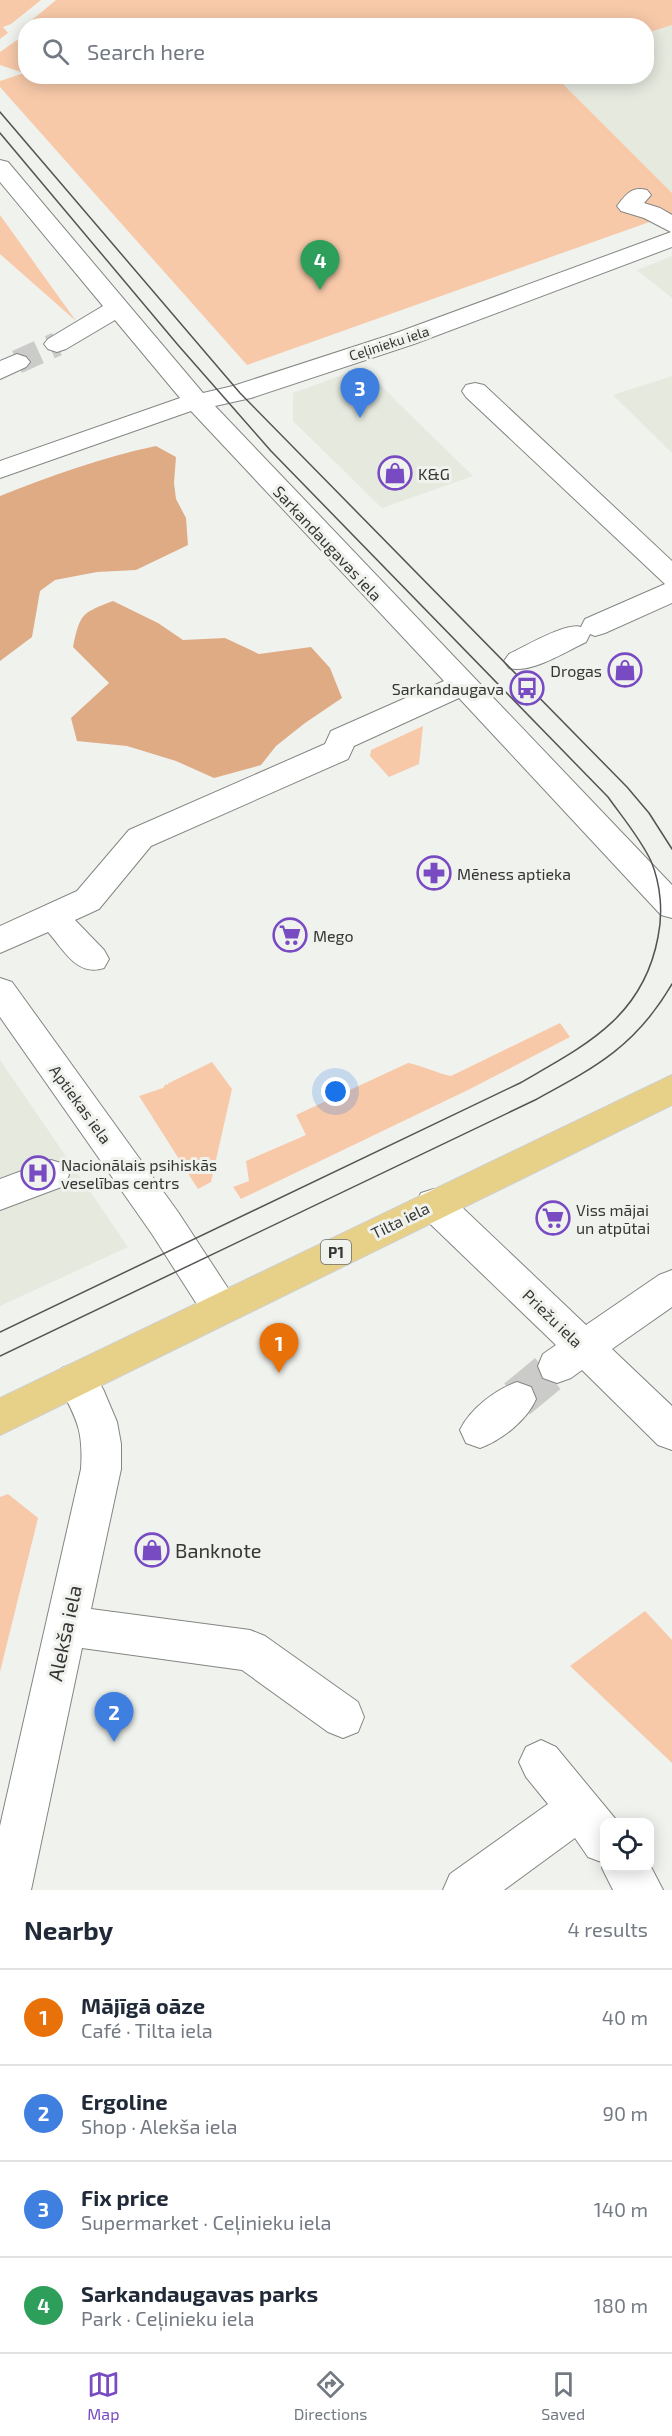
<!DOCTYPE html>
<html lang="en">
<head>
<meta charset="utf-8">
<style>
	:root { --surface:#fff; --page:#f6f6f7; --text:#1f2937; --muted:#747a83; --line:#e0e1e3; --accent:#784bc3 }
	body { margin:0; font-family:"Exo 2",sans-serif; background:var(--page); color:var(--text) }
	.controls { position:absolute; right:18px; bottom:18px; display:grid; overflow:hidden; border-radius:12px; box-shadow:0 3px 15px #0003 }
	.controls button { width:54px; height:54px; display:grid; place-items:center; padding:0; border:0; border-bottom:2px solid var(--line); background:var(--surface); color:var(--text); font:30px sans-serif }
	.you { position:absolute; left:336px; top:1092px; width:21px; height:21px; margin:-15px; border:4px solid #fff; border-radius:50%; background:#1a73e8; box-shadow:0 0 0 9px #1a73e833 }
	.badge { display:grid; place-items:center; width:39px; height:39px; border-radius:50%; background:var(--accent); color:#fff; font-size:20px; font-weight:700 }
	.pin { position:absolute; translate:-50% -50px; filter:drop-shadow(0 2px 3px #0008) }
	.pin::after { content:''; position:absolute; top:32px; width:21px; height:18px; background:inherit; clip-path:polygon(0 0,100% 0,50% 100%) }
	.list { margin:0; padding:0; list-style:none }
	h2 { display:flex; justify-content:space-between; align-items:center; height:78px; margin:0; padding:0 24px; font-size:26px }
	h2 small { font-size:20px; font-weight:400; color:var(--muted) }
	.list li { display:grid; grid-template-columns:39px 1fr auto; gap:18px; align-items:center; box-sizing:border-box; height:96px; padding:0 24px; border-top:2px solid var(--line) }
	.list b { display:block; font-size:22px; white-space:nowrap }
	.list p { margin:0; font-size:20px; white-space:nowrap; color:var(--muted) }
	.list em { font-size:20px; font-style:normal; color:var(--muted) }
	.icon { flex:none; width:33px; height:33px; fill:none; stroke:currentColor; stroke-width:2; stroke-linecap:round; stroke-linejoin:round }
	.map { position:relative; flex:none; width:672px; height:1890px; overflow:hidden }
	.search { position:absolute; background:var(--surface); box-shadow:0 3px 15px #0003; left:18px; right:18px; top:18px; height:66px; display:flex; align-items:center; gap:15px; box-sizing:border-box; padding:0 21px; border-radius:24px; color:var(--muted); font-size:22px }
	.sheet { height:462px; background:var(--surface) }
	nav { display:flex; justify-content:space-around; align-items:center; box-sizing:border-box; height:84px; border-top:2px solid var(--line); background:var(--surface); font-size:16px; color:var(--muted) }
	nav a { display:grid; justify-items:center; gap:3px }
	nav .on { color:var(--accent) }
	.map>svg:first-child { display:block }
	.built { fill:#e5e9de }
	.green { fill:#f7c9a9 }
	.forest { fill:#dfab85 }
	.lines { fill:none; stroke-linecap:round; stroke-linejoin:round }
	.minor-tunnel-far1 { stroke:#cbccc9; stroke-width:24; stroke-dasharray:24 12; stroke-linecap:butt }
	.minor-tunnel { stroke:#cbccc9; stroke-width:40; stroke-dasharray:40 20; stroke-linecap:butt }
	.minor-casing { stroke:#848683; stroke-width:2 }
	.major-casing { stroke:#cfcfcf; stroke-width:2 }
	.minor { fill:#fff; fill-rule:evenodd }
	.major { fill:#e7d189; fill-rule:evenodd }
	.tram { stroke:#545553; stroke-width:1.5 }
	.labels { text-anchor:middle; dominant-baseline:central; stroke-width:6; stroke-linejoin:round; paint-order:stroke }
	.far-street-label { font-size:14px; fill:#363635; stroke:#f0f2ee }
	.shield { fill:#f0f2ee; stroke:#6e6e6c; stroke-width:1.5 }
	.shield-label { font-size:15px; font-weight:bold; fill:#363635 }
	.poi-label { font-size:16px; fill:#363635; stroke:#f0f2ee; text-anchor:start }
	.street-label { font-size:16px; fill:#363635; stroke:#f0f2ee }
	.near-poi-label { font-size:20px; fill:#363635; stroke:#f0f2ee; text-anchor:start }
	.near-street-label { font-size:20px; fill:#363635; stroke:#f0f2ee }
</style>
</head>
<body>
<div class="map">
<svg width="672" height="1890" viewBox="0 0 672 1890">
	<rect width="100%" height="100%" fill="#f0f2ee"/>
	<g class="built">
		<path d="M672,25V193L556,77L646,76L647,33Z"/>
		<path d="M672,256V298L637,270Z"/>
		<path d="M364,367L396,401L473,476L382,508L293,421V393Z"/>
		<path d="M672,376V453L613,395Z"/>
		<path d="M0,1060L128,1247L0,1306Z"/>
	</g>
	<g class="green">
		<path d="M0,0H41L11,24L3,27L8,33L0,39Z"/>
		<path d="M56,0H672V25L647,33L646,26H40L32,20Z"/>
		<path d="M17,40L25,46L26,76L556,77L672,193V214L247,365L0,87V81L24,73L0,65V52Z"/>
		<path d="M0,215L76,321L0,254Z"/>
		<path d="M423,726L419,764L389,777L370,756L371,750Z"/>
		<path d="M560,1023L570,1037L470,1089L241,1199L233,1187L249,1181L246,1161L306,1135L296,1115L408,1063C424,1066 436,1073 451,1076Z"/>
		<path d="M212,1062L232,1089L211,1182L198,1189L139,1096L163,1088L166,1084L168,1085L169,1082L172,1083L171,1082Z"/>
		<path d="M8,1494L38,1518L0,1672V1497Z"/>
		<path d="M645,1611L672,1640V1763L570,1666Z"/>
	</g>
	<g class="forest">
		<path d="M156,446L176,457L174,483L176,499L186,518L188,545L136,570L97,572L55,580L40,591L32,637L0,661V496C51,476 102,457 156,446Z"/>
		<path d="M113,601L158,623L183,640L225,638L259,654L311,647L330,668L342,698L305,723L276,746L261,765L214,778L176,761L127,746L77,741L71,718L109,683L73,647C80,613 82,613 113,601Z"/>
	</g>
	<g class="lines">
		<path class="minor-tunnel-far1" d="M17,362L57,344"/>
		<path class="minor-tunnel" d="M517,1399L557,1366"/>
		<g class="minor-casing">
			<g id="minor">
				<path d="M0,160L8,162L203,393L233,386L396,333L671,232L644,218L621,211L617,206C626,194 632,186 647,190L651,195L644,203L660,208L672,215V247L414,344L251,398L215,406L672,885V918L661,915L459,698L354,746L348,759L151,846L99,909L75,920L104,950L109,959L104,968C77,977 64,950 48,932L0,953V926L77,891L129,830L325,744L331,731L444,681L191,411L0,478V461L180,398L115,320L66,349L57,352L48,349L44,344L48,339L103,306L0,182Z"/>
				<path d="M17,354L26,357L30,362L26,367L0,379V361Z"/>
				<path d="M475,383L484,385L672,561V603L605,633L595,636L590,634L586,642C565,652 531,674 509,668L504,661L509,654C524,647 566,622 581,627L585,619L665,584L466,397L462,391L466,385Z"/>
				<path d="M0,978L12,982L178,1212L233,1296L239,1308L233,1320L220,1324L207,1320L152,1234L0,1017Z"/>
				<path d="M51,1160L64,1164L69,1175L64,1186L0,1210V1179Z"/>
				<path d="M434,1189L447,1193L586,1325L659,1275L672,1270V1307L612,1349L672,1406V1450L658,1445L582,1370L571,1378L557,1383L543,1378L538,1366L543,1354L556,1345L421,1215L416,1204L421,1193Z"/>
				<path d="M76,1363L90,1368L103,1389L117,1422L121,1444V1469L91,1609L250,1630L265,1636L358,1702L364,1717L358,1732L343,1738L328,1732L242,1670L82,1648L31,1890H0V1826L81,1469C84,1425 74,1417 57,1380L62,1368Z"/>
				<path d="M517,1382L531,1387L536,1399C527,1420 502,1440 480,1448L466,1443L460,1430C470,1409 495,1390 517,1382Z"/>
				<path d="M541,1740L556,1747L618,1822H604V1868H650V1865L663,1890H613L602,1868L604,1863L588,1857L575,1838L504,1890H443L450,1874L548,1804L526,1777L519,1762L526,1747Z"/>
			</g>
		</g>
		<g class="major-casing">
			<path id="major" d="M672,1075V1105L0,1435V1398Z"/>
		</g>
		<use href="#minor" class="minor"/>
		<use href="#major" class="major"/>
		<g class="tram">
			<path d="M0,112L240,393L627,787L649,813L672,849"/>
			<path d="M0,133L178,345L271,451L608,797C623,818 640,838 651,861C661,885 663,913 658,937C643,1018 584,1046 520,1083L0,1332"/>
			<path d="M0,1356L535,1100C596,1067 636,1046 672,984"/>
		</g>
	</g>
	<defs>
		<g id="shop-ring" transform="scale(1.725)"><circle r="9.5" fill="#f0f2ee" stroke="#784bc3" stroke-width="1.5"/><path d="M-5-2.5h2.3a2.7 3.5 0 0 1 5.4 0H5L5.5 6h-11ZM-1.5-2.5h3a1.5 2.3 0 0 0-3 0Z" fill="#784bc3"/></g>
		<g id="bus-ring" transform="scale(1.725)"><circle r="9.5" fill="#f0f2ee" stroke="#784bc3" stroke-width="1.5"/><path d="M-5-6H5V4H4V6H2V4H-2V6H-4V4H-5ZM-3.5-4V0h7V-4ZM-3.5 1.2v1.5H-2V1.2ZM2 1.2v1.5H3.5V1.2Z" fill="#784bc3"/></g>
		<g id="pharmacy-ring" transform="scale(1.725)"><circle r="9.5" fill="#f0f2ee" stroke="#784bc3" stroke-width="1.5"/><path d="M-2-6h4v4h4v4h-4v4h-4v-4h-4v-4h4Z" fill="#784bc3"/></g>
		<g id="supermarket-ring" transform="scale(1.725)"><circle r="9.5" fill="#f0f2ee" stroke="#784bc3" stroke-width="1.5"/><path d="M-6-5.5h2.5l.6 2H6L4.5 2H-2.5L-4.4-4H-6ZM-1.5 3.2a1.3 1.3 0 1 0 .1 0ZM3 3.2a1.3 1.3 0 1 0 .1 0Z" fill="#784bc3"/></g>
		<g id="hospital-ring" transform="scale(1.725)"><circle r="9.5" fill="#f0f2ee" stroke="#784bc3" stroke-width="1.5"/><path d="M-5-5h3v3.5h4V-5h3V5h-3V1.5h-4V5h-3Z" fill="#784bc3"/></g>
	</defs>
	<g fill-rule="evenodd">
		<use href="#shop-ring" x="395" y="473"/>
		<use href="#shop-ring" x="625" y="670"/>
		<use href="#bus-ring" x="527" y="688"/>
		<use href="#pharmacy-ring" x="434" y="873"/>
		<use href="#supermarket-ring" x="290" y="935"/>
		<use href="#hospital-ring" x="38" y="1173"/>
		<use href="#supermarket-ring" x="553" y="1218"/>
		<use href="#shop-ring" x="152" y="1550"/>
	</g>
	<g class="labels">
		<g class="far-street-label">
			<text transform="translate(389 343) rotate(-18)">Ceļinieku iela</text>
		</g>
		<rect class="shield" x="321" y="1240" width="30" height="24" rx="4.5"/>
		<g class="shield-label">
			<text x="336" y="1252">P1</text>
		</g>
		<g class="poi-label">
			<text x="418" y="473">K&amp;G</text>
			<text x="602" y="670" text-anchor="end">Drogas</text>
			<text x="504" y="688" text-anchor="end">Sarkandaugava</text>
			<text x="457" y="873">Mēness aptieka</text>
			<text x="313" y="935">Mego</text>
			<text x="61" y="1164">Nacionālais psihiskās<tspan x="61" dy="18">veselības centrs</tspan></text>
			<text x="576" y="1209">Viss mājai<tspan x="576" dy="18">un atpūtai</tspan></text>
		</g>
		<g class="street-label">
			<text transform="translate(328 543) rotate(47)">Sarkandaugavas iela</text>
			<text transform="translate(81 1104) rotate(54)">Aptiekas iela</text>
			<text transform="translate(400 1220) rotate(-26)">Tilta iela</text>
			<text transform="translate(553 1318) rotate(44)">Priežu iela</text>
		</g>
		<g class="near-poi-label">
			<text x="175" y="1550">Banknote</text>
		</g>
		<g class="near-street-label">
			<text transform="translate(64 1633) rotate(-78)">Alekša iela</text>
		</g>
	</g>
</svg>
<div class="controls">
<button><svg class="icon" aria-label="locate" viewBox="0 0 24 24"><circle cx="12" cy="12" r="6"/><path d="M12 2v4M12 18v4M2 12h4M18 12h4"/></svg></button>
</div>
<div class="you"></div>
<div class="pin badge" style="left:279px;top:1373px;background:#e8710a">1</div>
<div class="pin badge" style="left:114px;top:1742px;background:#3f7fe0">2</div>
<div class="pin badge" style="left:360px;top:418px;background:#3f7fe0">3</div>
<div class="pin badge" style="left:320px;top:290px;background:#2e9e5b">4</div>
<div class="search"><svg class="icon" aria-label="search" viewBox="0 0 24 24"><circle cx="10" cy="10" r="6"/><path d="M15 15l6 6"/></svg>Search here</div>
</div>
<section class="sheet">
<h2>Nearby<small>4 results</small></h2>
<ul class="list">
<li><span class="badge" style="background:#e8710a">1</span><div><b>Mājīgā oāze</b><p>Café · Tilta iela</p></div><em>40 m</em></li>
<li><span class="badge" style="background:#3f7fe0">2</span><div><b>Ergoline</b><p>Shop · Alekša iela</p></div><em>90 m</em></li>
<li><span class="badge" style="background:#3f7fe0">3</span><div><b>Fix price</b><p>Supermarket · Ceļinieku iela</p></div><em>140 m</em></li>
<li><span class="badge" style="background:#2e9e5b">4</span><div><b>Sarkandaugavas parks</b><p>Park · Ceļinieku iela</p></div><em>180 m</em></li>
</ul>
</section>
<nav>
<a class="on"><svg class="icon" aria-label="map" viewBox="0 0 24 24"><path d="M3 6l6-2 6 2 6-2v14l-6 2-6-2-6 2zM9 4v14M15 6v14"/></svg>Map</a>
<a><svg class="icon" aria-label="directions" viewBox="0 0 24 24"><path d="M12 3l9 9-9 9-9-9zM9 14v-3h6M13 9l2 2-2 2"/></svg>Directions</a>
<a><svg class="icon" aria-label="saved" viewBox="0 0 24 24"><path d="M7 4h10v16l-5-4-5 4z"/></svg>Saved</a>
</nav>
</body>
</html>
